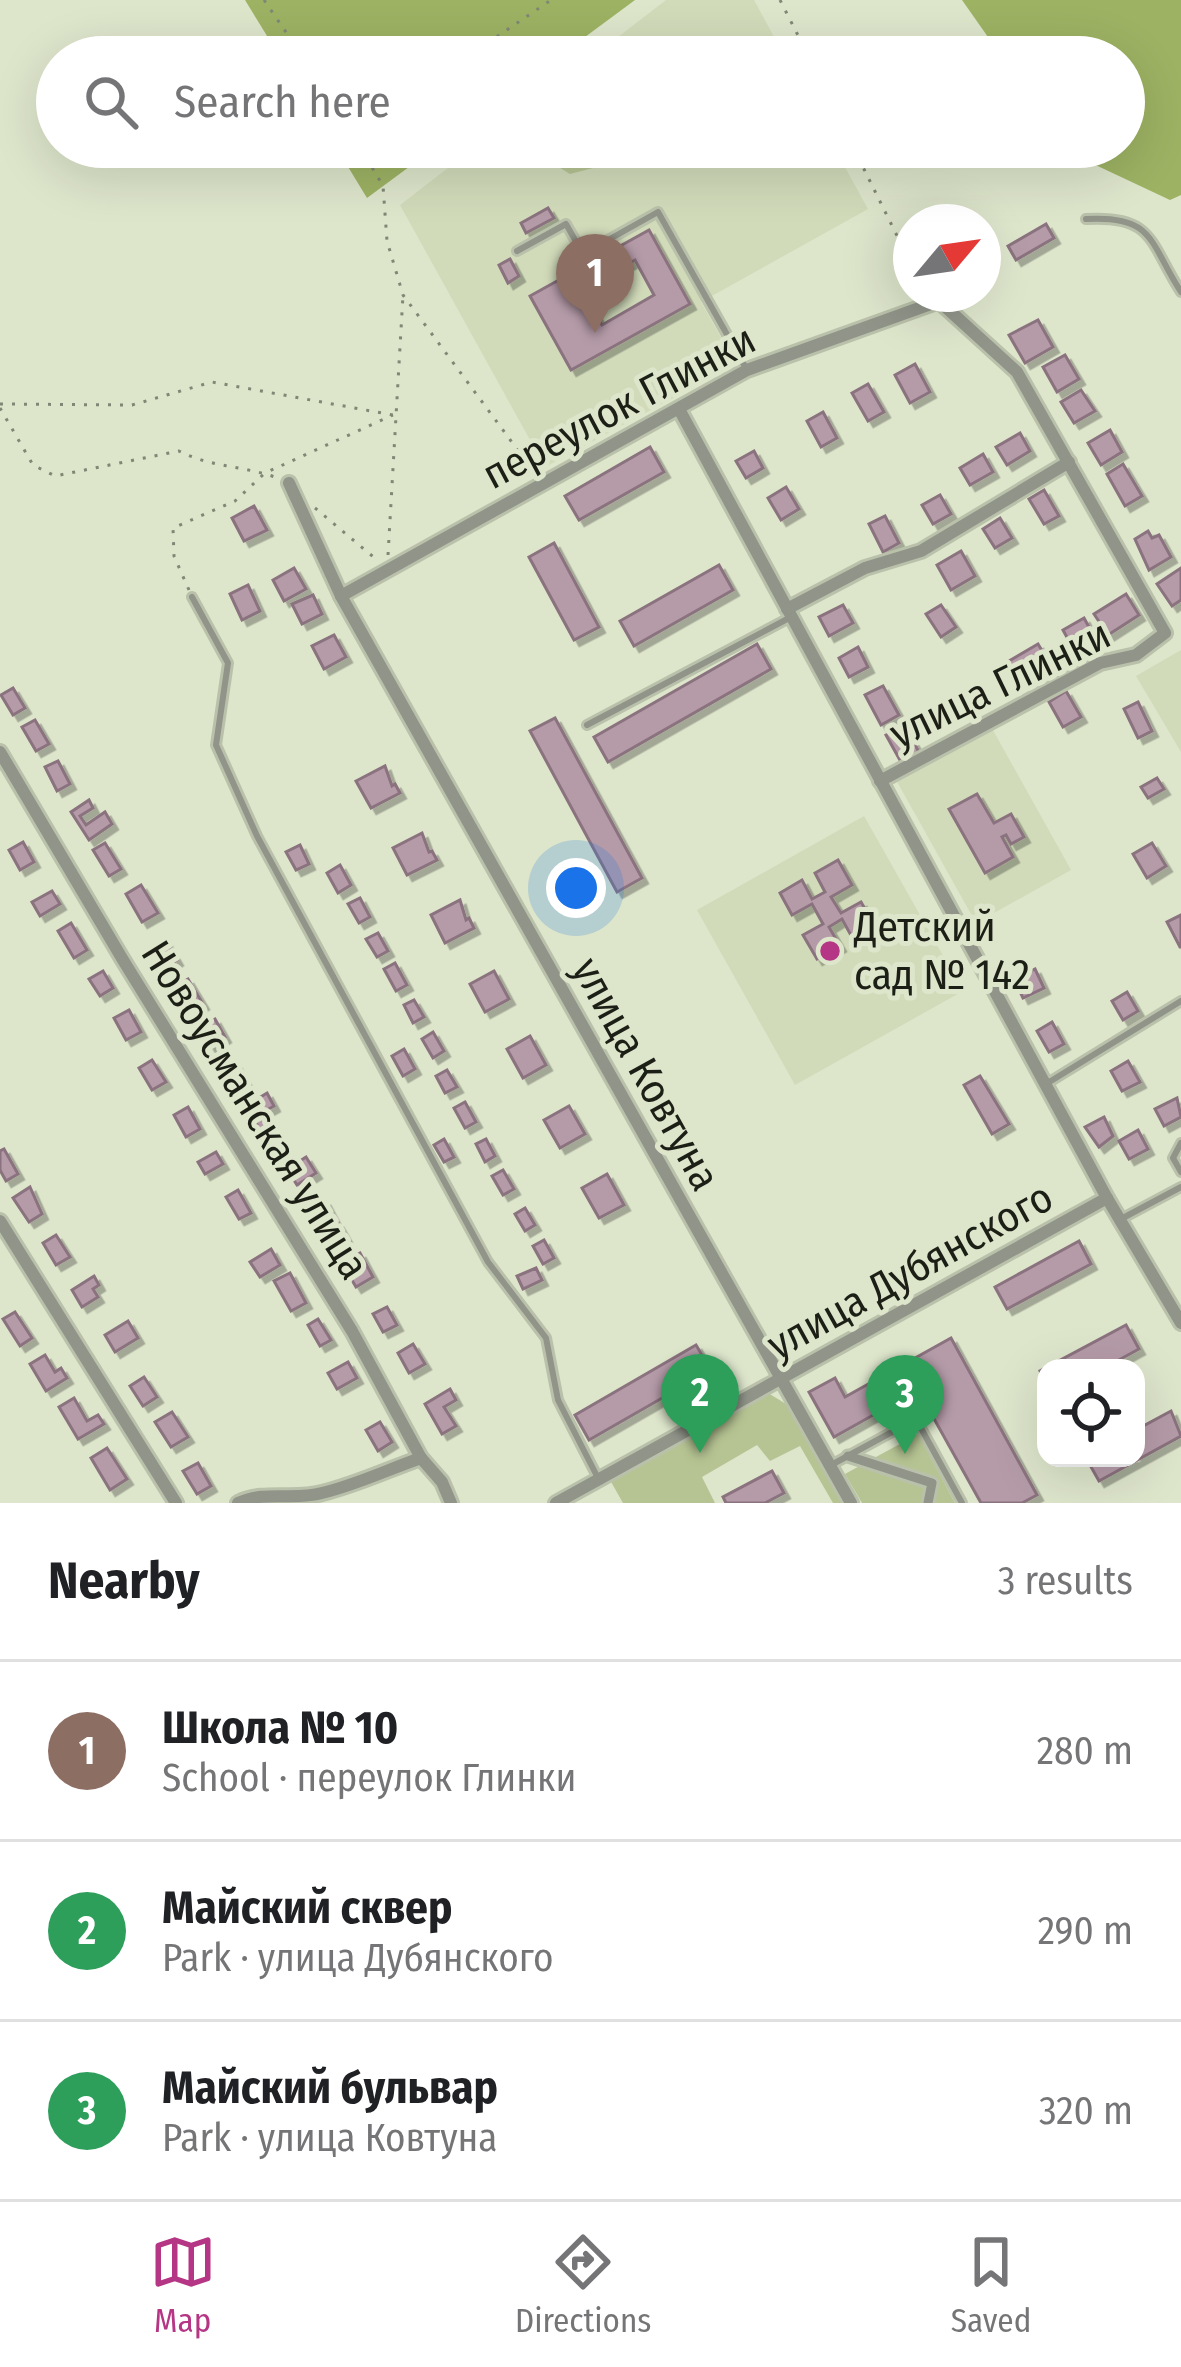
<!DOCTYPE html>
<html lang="en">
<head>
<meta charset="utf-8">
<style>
	:root { --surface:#fff; --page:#f6f6f6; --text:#202124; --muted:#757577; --line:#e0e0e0; --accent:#b53684 }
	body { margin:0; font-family:"Fira Sans Condensed",sans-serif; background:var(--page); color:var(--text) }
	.controls { position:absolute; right:36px; bottom:36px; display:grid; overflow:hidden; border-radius:24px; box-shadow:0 12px 48px #0002 }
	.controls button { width:108px; height:108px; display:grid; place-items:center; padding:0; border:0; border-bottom:3px solid var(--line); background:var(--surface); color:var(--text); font:60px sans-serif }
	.compass { position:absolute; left:893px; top:204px; width:108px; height:108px; border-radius:50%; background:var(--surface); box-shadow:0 12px 48px #0002; rotate:61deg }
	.you { position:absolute; left:576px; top:888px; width:42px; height:42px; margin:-30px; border:9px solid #fff; border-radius:50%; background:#1a73e8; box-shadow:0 0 0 18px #1a73e833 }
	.badge { display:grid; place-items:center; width:78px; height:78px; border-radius:50%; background:var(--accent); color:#fff; font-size:39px; font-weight:700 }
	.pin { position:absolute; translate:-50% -99px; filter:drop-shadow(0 3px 6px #0008) }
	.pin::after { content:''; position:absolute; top:63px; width:42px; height:36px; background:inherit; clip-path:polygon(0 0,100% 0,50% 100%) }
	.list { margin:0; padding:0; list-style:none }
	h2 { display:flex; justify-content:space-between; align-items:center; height:156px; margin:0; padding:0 48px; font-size:51px }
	h2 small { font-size:39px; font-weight:400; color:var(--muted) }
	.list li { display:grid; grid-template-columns:78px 1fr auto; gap:36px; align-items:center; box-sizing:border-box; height:180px; padding:0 48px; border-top:3px solid var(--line) }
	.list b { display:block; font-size:45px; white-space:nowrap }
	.list p { margin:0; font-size:39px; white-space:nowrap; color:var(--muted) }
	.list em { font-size:39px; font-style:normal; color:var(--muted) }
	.icon { flex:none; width:66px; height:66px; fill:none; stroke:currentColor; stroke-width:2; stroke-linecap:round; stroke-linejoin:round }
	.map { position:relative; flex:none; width:1181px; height:1503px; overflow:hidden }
	.search { position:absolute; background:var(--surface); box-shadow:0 12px 48px #0002; left:36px; right:36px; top:36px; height:132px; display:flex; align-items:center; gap:30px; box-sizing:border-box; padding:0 42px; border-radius:66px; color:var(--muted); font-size:45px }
	.sheet { height:696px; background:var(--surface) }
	nav { display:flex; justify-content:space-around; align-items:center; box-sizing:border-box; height:168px; border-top:3px solid var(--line); background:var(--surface); font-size:33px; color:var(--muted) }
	nav a { display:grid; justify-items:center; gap:6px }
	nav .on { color:var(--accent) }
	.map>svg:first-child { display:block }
	.built { fill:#d1dbba }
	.green { fill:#b6c493 }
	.forest { fill:#9db263 }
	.building { fill:#b59ba8; stroke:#8a727e; stroke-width:3; fill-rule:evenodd; filter:url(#shadow) }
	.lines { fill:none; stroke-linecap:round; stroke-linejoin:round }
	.service-casing { stroke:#bac1aa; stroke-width:12 }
	.pedestrian-casing { stroke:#bac1aa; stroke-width:15 }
	.minor-casing { stroke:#bac1aa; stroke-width:18 }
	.path { stroke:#818775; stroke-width:3; stroke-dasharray:3 9; stroke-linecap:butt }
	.service { stroke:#909489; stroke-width:6 }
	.pedestrian { stroke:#909489; stroke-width:9 }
	.minor { stroke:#909489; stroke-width:12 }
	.poi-dot { fill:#b53684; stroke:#dde5cb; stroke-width:4.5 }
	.labels { text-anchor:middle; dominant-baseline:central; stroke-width:10; stroke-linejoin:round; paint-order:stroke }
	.street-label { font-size:42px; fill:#1c1f15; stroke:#dde5cb }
	.poi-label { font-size:42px; fill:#1c1f15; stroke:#dde5cb; text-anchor:start }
</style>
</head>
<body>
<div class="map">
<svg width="1181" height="1503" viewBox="0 0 1181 1503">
	<defs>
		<filter id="shadow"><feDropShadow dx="5.5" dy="5.5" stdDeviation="0" flood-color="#0004"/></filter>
	</defs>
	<rect width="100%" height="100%" fill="#dde5cb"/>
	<g class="built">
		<path d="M666,0H754L785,57H592Z"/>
		<path d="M475,147H834L868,209L701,302L736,364L545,467L400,205Z"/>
		<path d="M1181,650V752L1136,676Z"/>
		<path d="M990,725L1071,870L976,923L895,778Z"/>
		<path d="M864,816L963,991L795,1085L697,910Z"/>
	</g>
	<g class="green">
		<path d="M545,147H619L593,168L570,174L549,161Z"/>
		<path d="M768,1393L786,1404L842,1503H833L800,1446L770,1461L757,1445L702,1477L715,1503H623L610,1480Z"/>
		<path d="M918,1434L955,1503H862L845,1474Z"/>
	</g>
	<g class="forest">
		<path d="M245,0H635L558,57H280Z"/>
		<path d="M962,0H1181V195L1170,200L1070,153L1065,147H1124V57H1002Z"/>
		<path d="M336,147H436L367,198Z"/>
	</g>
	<g class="building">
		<path d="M548,208L554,218L526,233L521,223Z"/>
		<path d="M1046,224L1054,238L1016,260L1008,246Z"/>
		<path d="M649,230L690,304L571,370L530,296ZM635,260L654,295L602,325L583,290Z"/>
		<path d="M510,259L519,276L508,283L499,265Z"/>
		<path d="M1038,320L1053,347L1025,363L1009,335Z"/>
		<path d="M1065,355L1079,379L1057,392L1043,367Z"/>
		<path d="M915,364L930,392L910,403L895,375Z"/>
		<path d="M868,384L884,412L868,421L852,393Z"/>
		<path d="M1081,390L1095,411L1074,423L1061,402Z"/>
		<path d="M823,412L837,438L821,447L807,421Z"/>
		<path d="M1110,430L1122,452L1101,465L1088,443Z"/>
		<path d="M1020,433L1030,451L1007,465L996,447Z"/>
		<path d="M650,447L664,472L579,520L565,496Z"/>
		<path d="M754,451L763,468L746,478L736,461Z"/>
		<path d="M983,454L993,472L970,485L960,468Z"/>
		<path d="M1123,464L1142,496L1125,506L1107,474Z"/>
		<path d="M786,487L799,509L781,520L768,498Z"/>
		<path d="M1044,490L1059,516L1044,524L1029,499Z"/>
		<path d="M940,495L951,514L933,524L922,505Z"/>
		<path d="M254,506L267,530L244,541L232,518Z"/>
		<path d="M885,516L899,543L883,552L869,524Z"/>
		<path d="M1000,518L1012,538L995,548L983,529Z"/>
		<path d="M1148,531L1152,538L1159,535L1171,557L1149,570L1135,539Z"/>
		<path d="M554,543L599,627L574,640L529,557Z"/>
		<path d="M961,551L975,576L951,590L937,565Z"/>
		<path d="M719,565L733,590L634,646L620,621Z"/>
		<path d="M294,568L306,589L284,601L273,580Z"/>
		<path d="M1181,568V600L1172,606L1157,584Z"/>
		<path d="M248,585L260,611L242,620L230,594Z"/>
		<path d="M1126,594L1139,615L1108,635L1094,614Z"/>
		<path d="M313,595L322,614L302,624L292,604Z"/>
		<path d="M843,605L853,623L829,636L819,617Z"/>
		<path d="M941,605L956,627L941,637L926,614Z"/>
		<path d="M1084,618L1096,640L1075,652L1063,630Z"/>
		<path d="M334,635L346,657L324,669L312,646Z"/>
		<path d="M757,644L771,669L608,762L594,737Z"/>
		<path d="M1038,644L1049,662L1020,679L1009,661Z"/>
		<path d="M858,647L868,667L849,677L839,658Z"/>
		<path d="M883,686L899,715L881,725L865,695Z"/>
		<path d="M13,688L25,708L13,715L1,695Z"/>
		<path d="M1066,691L1081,717L1063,727L1049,702Z"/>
		<path d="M1138,702L1152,731L1138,738L1124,709Z"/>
		<path d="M555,718L642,878L617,892L530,731Z"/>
		<path d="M35,720L49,744L36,751L22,727Z"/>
		<path d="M904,725L919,752L901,762L886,735Z"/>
		<path d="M58,761L70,784L57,791L45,767Z"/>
		<path d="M385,766L392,786L395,784L400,793L371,808L356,781Z"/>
		<path d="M1157,778L1164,789L1148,798L1141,787Z"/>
		<path d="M977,794L994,823L1011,814L1024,837L1011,844L1006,835L1002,837L1013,857L985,873L949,809Z"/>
		<path d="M89,800L93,808L80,816L86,825L105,812L112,824L89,840L71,812Z"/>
		<path d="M422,833L429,852L432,851L437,860L407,875L393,848Z"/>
		<path d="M23,842L34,862L20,870L9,850Z"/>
		<path d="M105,843L121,869L109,876L93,850Z"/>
		<path d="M1152,843L1166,866L1147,878L1133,854Z"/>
		<path d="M300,845L309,864L296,870L286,852Z"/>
		<path d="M838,860L852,885L831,897L841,913L861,902L875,926L853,939L842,919L829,927L840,946L817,959L803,935L823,924L812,904L792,915L780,893L802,880L812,899L825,892L815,873Z"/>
		<path d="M340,865L351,885L338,893L327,873Z"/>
		<path d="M141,885L158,913L142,922L126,894Z"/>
		<path d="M52,891L60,904L40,916L32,902Z"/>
		<path d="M360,898L370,917L359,923L348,904Z"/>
		<path d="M460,900L466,920L469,918L474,928L445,943L431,915Z"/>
		<path d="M1181,915V947H1180L1167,922Z"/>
		<path d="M71,923L87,950L74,958L58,931Z"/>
		<path d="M378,933L388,951L377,957L366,939Z"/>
		<path d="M166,941L177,960L165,968L153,948Z"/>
		<path d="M395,963L407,985L396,991L384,969Z"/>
		<path d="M1035,969L1044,988L1023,998L1014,979Z"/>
		<path d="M103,971L113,988L100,996L89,979Z"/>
		<path d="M494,971L509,999L485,1012L470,984Z"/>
		<path d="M188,979L203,1004L189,1012L175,987Z"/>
		<path d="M1127,992L1138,1011L1123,1020L1112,1001Z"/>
		<path d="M414,1000L424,1017L413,1023L404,1005Z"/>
		<path d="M129,1010L141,1032L126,1040L114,1018Z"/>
		<path d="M215,1019L225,1037L210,1046L200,1028Z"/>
		<path d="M1052,1022L1064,1044L1049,1052L1037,1031Z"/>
		<path d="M433,1032L444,1051L433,1058L422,1039Z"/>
		<path d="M530,1036L546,1065L523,1078L507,1049Z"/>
		<path d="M404,1049L415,1069L403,1076L392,1056Z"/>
		<path d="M152,1060L166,1082L152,1090L139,1068Z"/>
		<path d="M1128,1061L1140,1082L1122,1091L1111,1071Z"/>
		<path d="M235,1062L247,1083L236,1089L224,1068Z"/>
		<path d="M447,1070L457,1087L445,1093L436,1076Z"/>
		<path d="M980,1076L1009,1124L992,1134L964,1085Z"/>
		<path d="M267,1093L274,1106L265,1111L278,1134L266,1140L246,1106Z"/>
		<path d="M1177,1098L1181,1117L1164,1126L1155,1109Z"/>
		<path d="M465,1102L476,1122L465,1128L454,1108Z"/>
		<path d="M569,1106L585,1134L560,1148L544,1120Z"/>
		<path d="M188,1107L200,1129L186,1137L174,1115Z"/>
		<path d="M1104,1117L1113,1136L1099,1147L1085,1127Z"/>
		<path d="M1138,1130L1148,1149L1129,1159L1119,1141Z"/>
		<path d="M444,1139L454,1157L444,1162L434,1145Z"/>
		<path d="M486,1139L495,1156L485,1162L476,1144Z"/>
		<path d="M4,1149L18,1174L6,1181L0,1170V1151Z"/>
		<path d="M216,1152L223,1164L205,1174L198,1162Z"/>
		<path d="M306,1157L316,1173L297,1185L287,1169Z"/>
		<path d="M503,1170L514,1189L503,1195L492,1176Z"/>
		<path d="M607,1174L624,1205L599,1218L582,1188Z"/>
		<path d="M30,1187L42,1214L29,1222L13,1198Z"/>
		<path d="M238,1190L251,1213L239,1219L226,1197Z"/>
		<path d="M325,1201L334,1218L315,1228L306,1211Z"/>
		<path d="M525,1208L535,1225L525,1231L515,1214Z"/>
		<path d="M338,1223L346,1237L328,1249L319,1234Z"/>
		<path d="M56,1235L70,1257L56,1265L43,1243Z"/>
		<path d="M544,1240L554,1258L543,1264L533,1246Z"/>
		<path d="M1079,1241L1091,1264L1007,1309L995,1287Z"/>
		<path d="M271,1249L280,1265L260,1277L250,1262Z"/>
		<path d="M360,1253L373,1277L356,1287L342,1263Z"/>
		<path d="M536,1268L542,1280L523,1289L517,1276Z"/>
		<path d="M290,1273L306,1303L291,1311L274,1281Z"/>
		<path d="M94,1276L99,1285L93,1289L98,1297L82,1307L72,1290Z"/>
		<path d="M387,1307L397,1325L383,1332L373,1314Z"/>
		<path d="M15,1312L32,1338L20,1346L3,1319Z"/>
		<path d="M318,1319L331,1340L320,1346L308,1325Z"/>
		<path d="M128,1321L138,1338L115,1352L105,1335Z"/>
		<path d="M1126,1325L1139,1349L1104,1368H1046V1383L1040,1371Z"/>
		<path d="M951,1338L1037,1495L1022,1503H981L918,1390L834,1437L809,1392L835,1378L845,1397Z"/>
		<path d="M413,1344L425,1364L409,1373L398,1353Z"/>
		<path d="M696,1345L711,1370L589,1440L575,1415Z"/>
		<path d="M45,1355L55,1372L61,1368L67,1378L46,1391L30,1364Z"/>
		<path d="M348,1362L357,1378L337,1389L328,1373Z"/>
		<path d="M144,1377L157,1397L143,1406L130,1386Z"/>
		<path d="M450,1389L456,1400L444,1407L456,1426L442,1434L425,1404Z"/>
		<path d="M74,1398L87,1421L98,1415L104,1424L78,1439L59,1407Z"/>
		<path d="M1171,1411L1181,1436L1099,1481L1086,1458H1136V1430Z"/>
		<path d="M172,1412L188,1437L171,1447L155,1422Z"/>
		<path d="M380,1422L392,1442L378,1451L366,1430Z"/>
		<path d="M107,1448L127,1479L110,1490L91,1458Z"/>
		<path d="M198,1463L211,1486L197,1494L183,1471Z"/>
		<path d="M772,1471L784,1493L765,1503H726L723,1497Z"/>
	</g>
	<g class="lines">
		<g class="service-casing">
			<g id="service">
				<path d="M1086,219C1154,215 1149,242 1181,292"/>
				<path d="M517,251L566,224L583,254L658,212L747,370"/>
				<path d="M192,597L228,663L216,745L257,836L488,1262L546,1338L558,1400L599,1480"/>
				<path d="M587,725L791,617"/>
				<path d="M1046,1084L1181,1001"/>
				<path d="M1181,1143L1173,1158L1181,1172"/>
				<path d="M1121,1219L1181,1187"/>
				<path d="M833,1464L916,1419L962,1503"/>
			</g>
		</g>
		<g class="pedestrian-casing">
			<path id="pedestrian" d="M848,1456L932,1483L928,1503"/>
		</g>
		<g class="minor-casing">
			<g id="minor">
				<path d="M679,409L1107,1198L1181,1323"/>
				<path d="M289,483L341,596L851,1503"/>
				<path d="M341,596L747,370L939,301L1017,372L1165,633L1136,655L1100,663L880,781"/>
				<path d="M787,609L865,568L921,551L1069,462"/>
				<path d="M0,752L123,960L352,1331L421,1458L442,1482L451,1503"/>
				<path d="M0,1221L176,1503"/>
				<path d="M238,1503C265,1490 294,1501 322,1493C356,1485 389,1469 421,1458"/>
				<path d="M556,1503L1107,1198"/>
			</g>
		</g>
		<g class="path">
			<path d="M264,0L303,57"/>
			<path d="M780,0L809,57"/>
			<path d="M467,57L551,0"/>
			<path d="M360,147L383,186L387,241L403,295L534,472"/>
			<path d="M853,147L911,264"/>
			<path d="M372,165L381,147"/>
			<path d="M0,404L132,405L212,382L393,415"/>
			<path d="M0,408L33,465L55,476L179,451C210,467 243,466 275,477"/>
			<path d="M315,508L377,560"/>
			<path d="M388,555L403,295"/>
			<path d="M189,590L174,556L173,528L235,501L265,473L393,415"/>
		</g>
		<use href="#service" class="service"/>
		<use href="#pedestrian" class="pedestrian"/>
		<use href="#minor" class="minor"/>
	</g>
	<circle class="poi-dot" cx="830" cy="951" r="12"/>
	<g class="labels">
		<g class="street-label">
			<text transform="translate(619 407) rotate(-28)">переулок Глинки</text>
			<text transform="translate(1000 684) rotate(-26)">улица Глинки</text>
			<text transform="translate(646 1074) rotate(61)">улица Ковтуна</text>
			<text transform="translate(255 1110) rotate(58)">Новоусманская улица</text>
			<text transform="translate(910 1271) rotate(-29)">улица Дубянского</text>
		</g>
		<g class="poi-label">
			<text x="854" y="927">Детский<tspan x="854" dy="48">сад № 142</tspan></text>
		</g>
	</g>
</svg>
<div class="controls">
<button><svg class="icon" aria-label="locate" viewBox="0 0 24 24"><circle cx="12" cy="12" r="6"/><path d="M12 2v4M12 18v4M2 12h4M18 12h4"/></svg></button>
</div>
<svg class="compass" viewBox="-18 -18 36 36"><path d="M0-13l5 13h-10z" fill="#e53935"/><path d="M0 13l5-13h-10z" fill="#757577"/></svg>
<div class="you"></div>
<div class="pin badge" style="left:595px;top:333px;background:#8d6e63">1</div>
<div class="pin badge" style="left:700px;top:1453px;background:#2e9e5b">2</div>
<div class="pin badge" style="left:905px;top:1454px;background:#2e9e5b">3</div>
<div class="search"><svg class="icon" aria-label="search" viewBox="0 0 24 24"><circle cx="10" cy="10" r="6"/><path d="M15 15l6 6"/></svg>Search here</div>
</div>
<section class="sheet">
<h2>Nearby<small>3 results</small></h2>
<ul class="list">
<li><span class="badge" style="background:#8d6e63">1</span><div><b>Школа № 10</b><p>School · переулок Глинки</p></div><em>280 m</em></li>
<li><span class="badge" style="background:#2e9e5b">2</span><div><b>Майский сквер</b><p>Park · улица Дубянского</p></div><em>290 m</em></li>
<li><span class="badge" style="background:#2e9e5b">3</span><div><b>Майский бульвар</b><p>Park · улица Ковтуна</p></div><em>320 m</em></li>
</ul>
</section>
<nav>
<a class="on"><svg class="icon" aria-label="map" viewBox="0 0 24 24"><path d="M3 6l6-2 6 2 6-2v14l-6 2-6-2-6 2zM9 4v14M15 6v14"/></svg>Map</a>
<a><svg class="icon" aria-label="directions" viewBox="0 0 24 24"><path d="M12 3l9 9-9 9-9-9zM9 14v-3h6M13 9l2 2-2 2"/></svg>Directions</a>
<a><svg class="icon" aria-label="saved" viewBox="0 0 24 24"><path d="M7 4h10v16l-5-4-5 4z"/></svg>Saved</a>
</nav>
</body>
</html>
